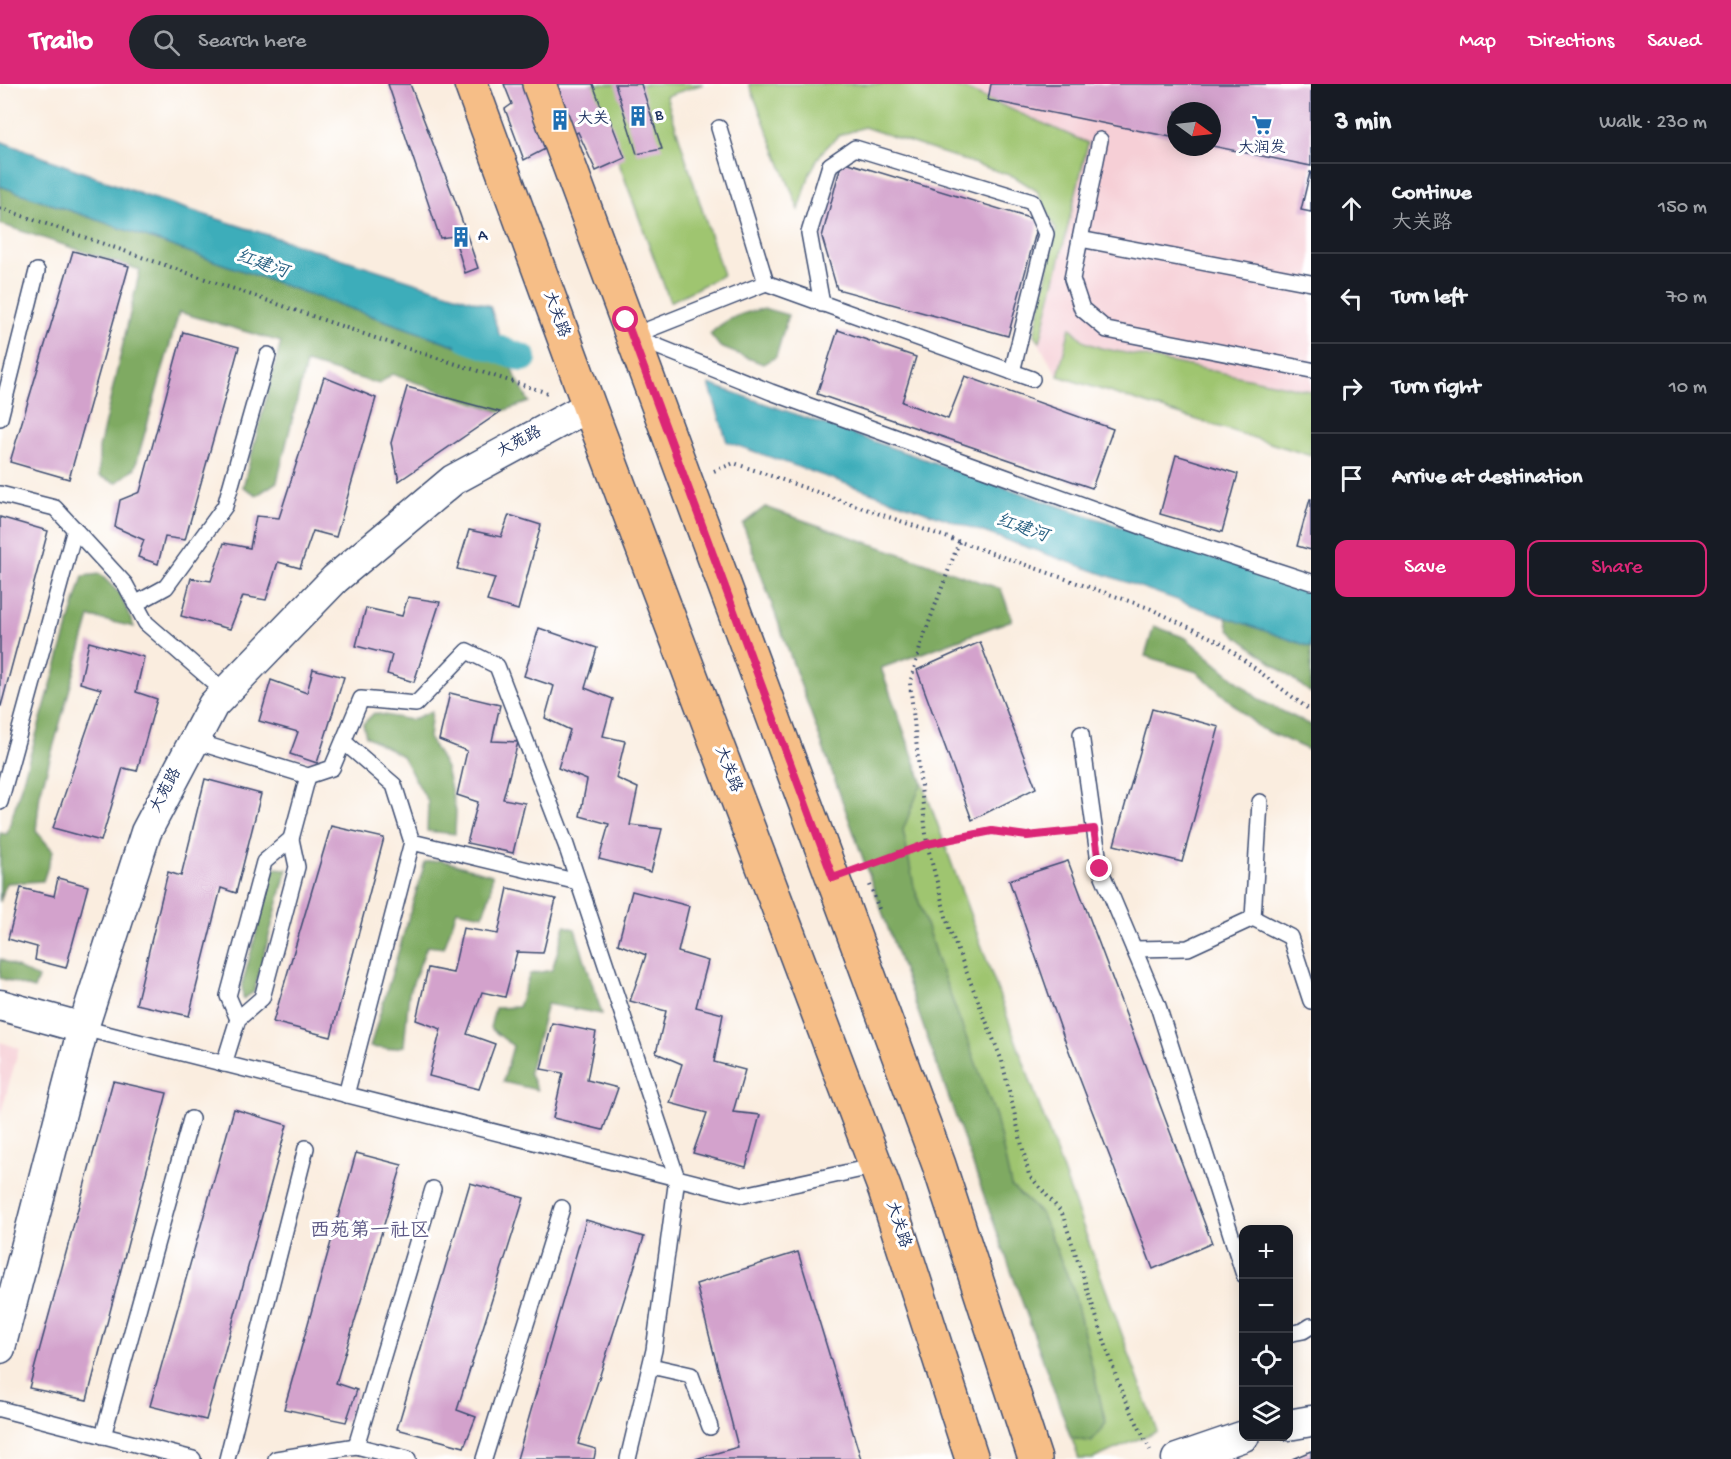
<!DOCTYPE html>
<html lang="en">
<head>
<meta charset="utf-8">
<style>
	:root { --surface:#171b24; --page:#20242c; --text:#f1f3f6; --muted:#9ea1a6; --line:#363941; --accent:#db2777 }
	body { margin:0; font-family:"Gochi Hand","LXGW WenKai TC",sans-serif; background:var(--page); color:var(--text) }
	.controls { position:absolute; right:18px; bottom:18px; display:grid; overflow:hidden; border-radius:12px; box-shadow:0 3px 15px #0003 }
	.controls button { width:54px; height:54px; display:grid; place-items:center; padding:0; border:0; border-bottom:2px solid var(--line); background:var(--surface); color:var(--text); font:30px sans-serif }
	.compass { position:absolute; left:1167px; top:18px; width:54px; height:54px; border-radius:50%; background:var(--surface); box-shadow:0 3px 15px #0003; rotate:105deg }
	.stop { position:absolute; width:18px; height:18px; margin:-14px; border:4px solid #db2777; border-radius:50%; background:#fff }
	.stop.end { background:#db2777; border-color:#fff; box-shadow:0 2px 6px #0008 }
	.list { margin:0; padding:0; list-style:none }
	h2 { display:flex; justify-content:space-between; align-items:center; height:78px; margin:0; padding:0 24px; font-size:26px }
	h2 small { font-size:20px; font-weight:400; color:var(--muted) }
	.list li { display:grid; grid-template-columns:39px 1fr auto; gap:18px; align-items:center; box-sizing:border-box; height:90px; padding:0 24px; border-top:2px solid var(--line) }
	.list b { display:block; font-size:22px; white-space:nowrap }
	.list p { margin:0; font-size:20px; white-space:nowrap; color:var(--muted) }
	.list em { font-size:20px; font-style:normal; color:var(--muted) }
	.actions { display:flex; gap:12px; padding:18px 24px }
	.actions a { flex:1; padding:14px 0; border:2px solid var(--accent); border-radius:12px; text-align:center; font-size:21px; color:var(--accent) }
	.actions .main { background:var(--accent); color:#fff }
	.icon { flex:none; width:33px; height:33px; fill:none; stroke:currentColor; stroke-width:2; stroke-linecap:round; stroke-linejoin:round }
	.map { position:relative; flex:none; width:1311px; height:1375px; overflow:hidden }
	header { display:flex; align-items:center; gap:36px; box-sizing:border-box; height:84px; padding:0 30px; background:var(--accent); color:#fff }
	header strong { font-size:28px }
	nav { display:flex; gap:33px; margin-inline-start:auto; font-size:21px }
	.search { width:420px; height:54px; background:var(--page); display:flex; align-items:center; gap:15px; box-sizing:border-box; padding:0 21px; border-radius:33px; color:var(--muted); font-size:22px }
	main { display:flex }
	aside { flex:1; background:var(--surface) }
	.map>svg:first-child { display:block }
	.built { fill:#f6cfd6; fill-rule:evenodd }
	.green { fill:#9fc570; stroke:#5d7a67; stroke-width:1.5 }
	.forest { fill:#7faa62; stroke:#4d6c60; stroke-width:1.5 }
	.water { fill:#3dadba; stroke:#2c6e8c; stroke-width:1.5 }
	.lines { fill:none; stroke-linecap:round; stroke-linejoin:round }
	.canal { stroke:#3dadba; stroke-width:28 }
	.building { fill:#d3a2cc }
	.lane-casing { stroke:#3c4c71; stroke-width:18 }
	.street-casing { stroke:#3c4c71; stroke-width:33 }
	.primary-casing { stroke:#3c4c71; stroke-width:36 }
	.path { stroke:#3c4c71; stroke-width:4; stroke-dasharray:1.5 4.5; stroke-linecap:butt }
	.lane { stroke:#fff; stroke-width:15 }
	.street { stroke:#fff; stroke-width:30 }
	.primary { stroke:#f6be87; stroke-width:33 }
	.route { stroke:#db2777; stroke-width:8 }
	.labels { text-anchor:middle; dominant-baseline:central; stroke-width:6; stroke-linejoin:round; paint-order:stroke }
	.poi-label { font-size:16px; fill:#1b2f5e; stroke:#fff; text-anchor:start }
	.street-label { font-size:16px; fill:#1b2f5e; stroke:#fff }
	.water-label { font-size:18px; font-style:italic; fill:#296183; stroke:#fff }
	.quarter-label { font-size:20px; fill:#5b5784; stroke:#fff }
</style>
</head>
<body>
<header>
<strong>Trailo</strong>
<div class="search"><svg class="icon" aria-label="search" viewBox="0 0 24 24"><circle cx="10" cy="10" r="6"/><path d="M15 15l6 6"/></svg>Search here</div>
<nav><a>Map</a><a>Directions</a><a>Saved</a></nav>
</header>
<main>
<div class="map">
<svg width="1311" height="1375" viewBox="0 0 1311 1375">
	<rect width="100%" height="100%" fill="#fff"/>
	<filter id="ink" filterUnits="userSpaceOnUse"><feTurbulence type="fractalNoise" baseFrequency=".0167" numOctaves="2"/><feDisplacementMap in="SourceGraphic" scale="12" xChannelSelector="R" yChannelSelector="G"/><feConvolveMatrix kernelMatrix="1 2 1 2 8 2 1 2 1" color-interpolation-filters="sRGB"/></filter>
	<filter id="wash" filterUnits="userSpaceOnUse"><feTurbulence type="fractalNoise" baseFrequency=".008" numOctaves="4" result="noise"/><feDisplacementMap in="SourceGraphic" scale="24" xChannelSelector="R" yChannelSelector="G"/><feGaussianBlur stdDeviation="1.35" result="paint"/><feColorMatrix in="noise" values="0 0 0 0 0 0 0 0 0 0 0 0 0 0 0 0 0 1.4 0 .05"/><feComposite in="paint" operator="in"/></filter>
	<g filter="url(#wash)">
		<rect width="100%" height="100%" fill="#faeddf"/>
		<g class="built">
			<path d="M941,0H1311V372L1058,292L1034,251L1088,59L967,6ZM1176,27H1212V63H1176Z"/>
			<path d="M0,958L19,964L0,1033Z"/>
		</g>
		<g class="green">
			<path d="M590,0H703L666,12L723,191L670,218Z"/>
			<path d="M749,0H941L967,6L1088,59L1040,258L1034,251L1056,146L1037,107L1015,93L864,43L838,52L822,68L810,89L799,126Z"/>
			<path d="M1070,243L1085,258L1101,264L1311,307V372L1058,292Z"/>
			<path d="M765,423L1001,505L1012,536L881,584L1157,1347L1093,1375H1079L743,440Z"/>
		</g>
		<g class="forest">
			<path d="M0,102L509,280L529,318L500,328L392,290L379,300L306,279L277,398L257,411L243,403L281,258L179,228L135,384L116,399L99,392V364L140,186L0,140Z"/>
			<path d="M766,225L788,231L776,273L763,280L720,263L710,250C726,234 744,227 766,225Z"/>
			<path d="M765,423L1001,505L1012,536L881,584L922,698L903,746L914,802L937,875L996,1033L1011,1102L1042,1131L1073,1205L1106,1339L1092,1358L1071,1354L743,440Z"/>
			<path d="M100,490L120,510L134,543L90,533L40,710L36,747L53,767L43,797L6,799L0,818V749L7,750L83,492Z"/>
			<path d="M1226,533L1311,563V609L1229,546Z"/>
			<path d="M1154,542L1186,554L1261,617L1311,641V667L1260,644L1197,588L1145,572Z"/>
			<path d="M432,627L429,654L446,684L456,727L455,750L427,747L428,718L402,672L366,652L363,640L374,629L411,636Z"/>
			<path d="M441,776L492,791L491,807L483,831L457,826L444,864L427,862L409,909L404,962L388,965L370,963L425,778Z"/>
			<path d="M274,784L287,785L254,908L243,915L242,901Z"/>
			<path d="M565,842L575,845L602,930L547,920L529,988L537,1006L503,998L513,962L490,944L495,924L518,923L530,890L552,886Z"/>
			<path d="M0,875L38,894L34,905L0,894Z"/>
		</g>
		<g class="water">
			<path d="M0,57L146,112L490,222L509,280L0,102Z"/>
			<path d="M709,300L1044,417L1311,506V563L727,358Z"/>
		</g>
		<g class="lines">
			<path class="canal" d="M469,255L523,274"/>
		</g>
		<g id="blocks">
			<g class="building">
				<path d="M388,0H410L456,119L478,184L465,189L454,152L440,154Z"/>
				<path d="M504,0H593L602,25H606L625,74L596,87L578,48L524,76L505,25L512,20Z"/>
				<path d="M615,0H641L662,65L637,70Z"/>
				<path d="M991,0H1311V82L1212,62V27H1176V54L988,16Z"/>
				<path d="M842,77L1039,137L1008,252L837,205L822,153Z"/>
				<path d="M1310,88H1311V128L1301,126Z"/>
				<path d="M73,167L129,182L69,395L10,378Z"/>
				<path d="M838,246L916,273L902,318L948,335L965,292L1113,345L1092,404L817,310Z"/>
				<path d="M183,248L239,263L185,456L165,453L158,480L138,473L144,456L115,443L120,416L140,408Z"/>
				<path d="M324,293L376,314L336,453L313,447L300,484L278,478L266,516L243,512L230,545L181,532L191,494L211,497L224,459L250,464L256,432L279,434Z"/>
				<path d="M407,303L500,328L399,397L391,359Z"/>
				<path d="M1176,371L1238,390L1222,448L1160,430Z"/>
				<path d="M1310,415H1311V466L1297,462Z"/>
				<path d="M509,431L541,441L518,526L487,517L495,494L457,485L469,446L501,453Z"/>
				<path d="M0,433L48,447L1,622H0Z"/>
				<path d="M408,513L440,518L414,598L387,590L392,571L356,562L366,524L402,532Z"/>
				<path d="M539,544L597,564L585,604L613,615L603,652L625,657L616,694L638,704L630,741L662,745L651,788L599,775L609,740L580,732L587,696L558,684L570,646L545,634L554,602L524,592Z"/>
				<path d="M89,558L144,573L136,608L157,615L137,687L123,684L101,757L53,744L101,605L80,599Z"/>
				<path d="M980,558L1036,704L972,736L917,586Z"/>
				<path d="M313,585L344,593L317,679L290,670L298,648L259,637L271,596L307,609Z"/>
				<path d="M450,609L500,621L492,657L518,658L503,715L525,719L513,769L467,759L478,718L457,711L467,667L439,656Z"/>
				<path d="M1152,625L1219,643L1182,778L1114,761Z"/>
				<path d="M205,695L261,710L236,809L221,804L189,932L136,920L168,788L181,792Z"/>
				<path d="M331,742L384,754L331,953L273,938Z"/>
				<path d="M1068,777L1212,1159L1153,1185L1064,954L1009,796Z"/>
				<path d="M58,794L88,802L66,884L35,876L37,863L8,855L21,804L54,812Z"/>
				<path d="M508,804L556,815L543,869L517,868L505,913L482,908L467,950L495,960L479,1005L429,992L441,945L416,936L428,884L453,889L463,844L498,850Z"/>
				<path d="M632,807L689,822L678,868L708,877L696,923L723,930L714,978L745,986L733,1028L760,1031L746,1083L693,1069L707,1029L670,1019L682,980L656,969L666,927L630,917L646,871L618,860Z"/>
				<path d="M552,939L596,948L587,996L618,1004L603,1046L553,1034L563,989L541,985Z"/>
				<path d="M113,997L167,1009L87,1316L29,1304Z"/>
				<path d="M234,1025L287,1041L206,1336L150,1322Z"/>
				<path d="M356,1069L402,1081L336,1299L357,1306L346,1338L284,1325Z"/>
				<path d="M470,1099L524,1114L457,1326L476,1333L464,1363L397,1345Z"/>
				<path d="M586,1136L644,1153L578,1360L596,1365L594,1375H517Z"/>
				<path d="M798,1168L861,1375H695L738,1363L696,1200Z"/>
				<path d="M1311,1367V1375H1292Z"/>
			</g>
		</g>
	</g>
	<g filter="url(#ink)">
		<use href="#blocks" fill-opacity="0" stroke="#3c4c71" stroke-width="1.5"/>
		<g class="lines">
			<g class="lane-casing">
				<g id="lane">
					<path d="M719,44L766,199L1032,295"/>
					<path d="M1100,56L1072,195L1082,225L1107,246L1311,286"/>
					<path d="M1080,155L1311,199"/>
					<path d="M822,220L809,149L830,81L855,64L1032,118L1046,150L1012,288"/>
					<path d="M632,252L766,199"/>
					<path d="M634,253L771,308L1146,444L1311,498"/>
					<path d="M0,334L37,187"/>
					<path d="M0,410L55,424L125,500L146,539L225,608"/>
					<path d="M135,520L166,503L225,422L268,271"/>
					<path d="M1081,650L1100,785L1158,922L1244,1191"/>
					<path d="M194,657L308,692L332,684L361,615L416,620L467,567L497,582L566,761L677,1094L654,1266L628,1375"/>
					<path d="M344,658L394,701L412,758L346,1011"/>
					<path d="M0,718L75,445"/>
					<path d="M412,758L578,798"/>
					<path d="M1253,834L1260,718"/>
					<path d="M1134,865L1188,864L1253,834L1290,853L1311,917"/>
					<path d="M238,935L228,912L264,778L291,755"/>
					<path d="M83,944L744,1111L876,1082"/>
					<path d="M224,980L238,935L262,914L297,783L291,755L308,692"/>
					<path d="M1288,1250L1303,1247L1311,1242"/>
					<path d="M651,1282L691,1291L710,1343"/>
					<path d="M0,1325L193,1375"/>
					<path d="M103,1352L191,1035"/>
					<path d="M356,1362L433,1105"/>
					<path d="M227,1375L306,1064"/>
					<path d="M276,1375L356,1362L408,1375"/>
					<path d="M484,1375L562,1124"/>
				</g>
			</g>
			<g class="street-casing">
				<g id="street">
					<path d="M0,921L83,944"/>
					<path d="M0,1264L83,944L146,748L213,621L335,495L453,396L589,322"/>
					<path d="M1288,1341L1311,1337"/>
					<path d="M1177,1375L1244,1352"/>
				</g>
			</g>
			<g class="primary-casing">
				<g id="primary">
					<path d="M471,0L589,322L885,1106L972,1375"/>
					<path d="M539,0L939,1081L1035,1375"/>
				</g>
			</g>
			<g class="path">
				<path d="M0,124L390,259L551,310"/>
				<path d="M714,387L734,379L1149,524L1220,558L1311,627"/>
				<path d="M959,458L922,557L910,599L927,760L992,747L1027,752L1075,747"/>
				<path d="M861,783L927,760L949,844L1002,977L1029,1091L1062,1129L1120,1304L1150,1366"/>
				<path d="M870,801L879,825"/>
			</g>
			<use href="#lane" class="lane"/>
			<use href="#street" class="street"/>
			<use href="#primary" class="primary"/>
		</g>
	</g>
	<g class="lines" filter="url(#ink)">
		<path class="route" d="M626,236L833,794L927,760L992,747L1027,752L1094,745L1100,785"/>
	</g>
	<defs>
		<g id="building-bare" transform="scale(1.62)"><path d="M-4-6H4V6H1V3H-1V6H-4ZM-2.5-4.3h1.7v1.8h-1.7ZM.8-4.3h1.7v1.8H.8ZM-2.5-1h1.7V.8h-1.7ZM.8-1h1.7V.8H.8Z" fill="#1f6fb2" stroke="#fff" stroke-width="2.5" paint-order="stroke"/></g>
		<g id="supermarket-bare" transform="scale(1.62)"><path d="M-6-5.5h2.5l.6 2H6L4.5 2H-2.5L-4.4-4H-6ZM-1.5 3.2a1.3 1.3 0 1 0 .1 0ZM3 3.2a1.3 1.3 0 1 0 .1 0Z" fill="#1f6fb2" stroke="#fff" stroke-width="2.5" paint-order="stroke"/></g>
	</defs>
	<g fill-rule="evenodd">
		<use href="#building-bare" x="638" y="32"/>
		<use href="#building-bare" x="560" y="36"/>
		<use href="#supermarket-bare" x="1262" y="41"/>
		<use href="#building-bare" x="461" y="153"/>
	</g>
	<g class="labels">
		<g class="poi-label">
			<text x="655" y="32">B</text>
			<text x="577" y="36">大关</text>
			<text x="1262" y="65" text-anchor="middle">大润发</text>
			<text x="478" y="153">A</text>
		</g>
		<g class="street-label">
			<text transform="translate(555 231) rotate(70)">大关路</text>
			<text transform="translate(520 359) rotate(-28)">大苑路</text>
			<text transform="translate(727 686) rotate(69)">大关路</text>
			<text transform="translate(167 707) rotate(-62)">大苑路</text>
			<text transform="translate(897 1141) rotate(72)">大关路</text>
		</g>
		<g class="water-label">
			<text transform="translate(262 181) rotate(19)">红建河</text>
			<text transform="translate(1022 445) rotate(19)">红建河</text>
		</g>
		<g class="quarter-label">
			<text x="370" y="1148">西苑第一社区</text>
		</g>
	</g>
</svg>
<div class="controls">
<button>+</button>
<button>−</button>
<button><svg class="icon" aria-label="locate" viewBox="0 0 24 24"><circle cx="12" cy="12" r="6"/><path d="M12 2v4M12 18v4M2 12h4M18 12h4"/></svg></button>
<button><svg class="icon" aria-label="layers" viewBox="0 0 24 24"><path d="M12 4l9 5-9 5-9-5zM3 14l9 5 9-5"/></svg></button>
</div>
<svg class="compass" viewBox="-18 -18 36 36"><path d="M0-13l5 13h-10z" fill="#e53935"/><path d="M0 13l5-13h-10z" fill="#9ea1a6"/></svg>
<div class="stop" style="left:626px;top:236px"></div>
<div class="stop end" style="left:1100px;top:785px"></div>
</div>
<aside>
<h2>3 min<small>Walk · 230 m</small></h2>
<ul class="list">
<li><svg class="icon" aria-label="ahead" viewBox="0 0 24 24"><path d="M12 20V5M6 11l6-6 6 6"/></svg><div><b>Continue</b><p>大关路</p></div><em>150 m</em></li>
<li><svg class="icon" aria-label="left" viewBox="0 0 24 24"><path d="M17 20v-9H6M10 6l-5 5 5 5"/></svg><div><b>Turn left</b></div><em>70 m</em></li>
<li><svg class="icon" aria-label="right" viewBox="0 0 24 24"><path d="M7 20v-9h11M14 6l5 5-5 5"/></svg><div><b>Turn right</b></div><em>10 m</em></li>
<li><svg class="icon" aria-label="arrive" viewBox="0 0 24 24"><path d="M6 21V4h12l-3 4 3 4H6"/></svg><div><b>Arrive at destination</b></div></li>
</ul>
<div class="actions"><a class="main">Save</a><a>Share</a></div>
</aside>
</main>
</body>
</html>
